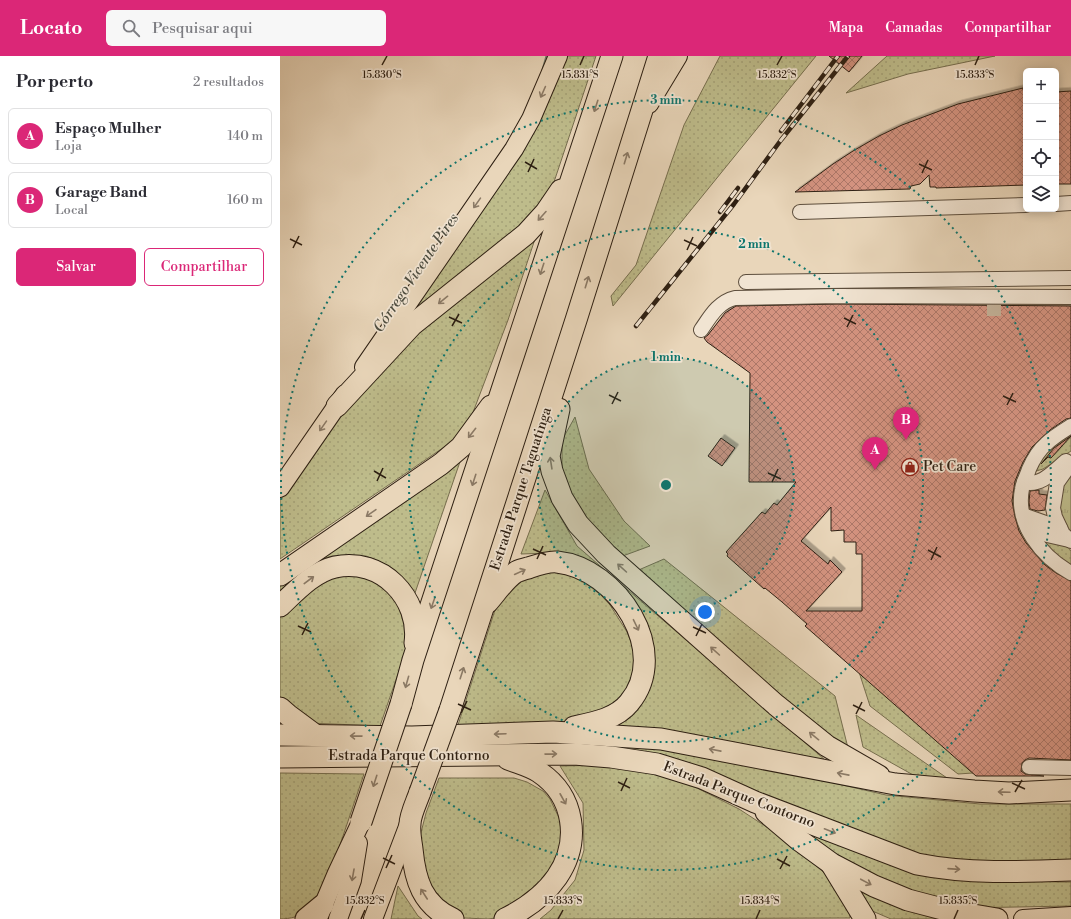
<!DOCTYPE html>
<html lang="pt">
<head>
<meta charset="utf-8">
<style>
	:root { --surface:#fff; --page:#f7f7f7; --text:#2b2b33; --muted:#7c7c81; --line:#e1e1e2; --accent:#db2777 }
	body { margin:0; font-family:"Libre Bodoni",serif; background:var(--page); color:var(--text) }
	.controls { position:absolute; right:12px; top:12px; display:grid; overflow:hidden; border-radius:6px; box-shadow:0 2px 10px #0003 }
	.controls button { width:36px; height:36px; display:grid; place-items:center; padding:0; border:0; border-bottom:1px solid var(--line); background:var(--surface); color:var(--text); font:20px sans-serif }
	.you { position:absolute; left:425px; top:556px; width:14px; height:14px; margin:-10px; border:3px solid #fff; border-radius:50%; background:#1a73e8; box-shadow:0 0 0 6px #1a73e833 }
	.badge { display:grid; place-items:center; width:26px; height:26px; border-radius:50%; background:var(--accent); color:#fff; font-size:13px; font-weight:700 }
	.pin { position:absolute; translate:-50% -33px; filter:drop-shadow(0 1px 2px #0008) }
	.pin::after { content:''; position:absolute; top:21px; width:14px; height:12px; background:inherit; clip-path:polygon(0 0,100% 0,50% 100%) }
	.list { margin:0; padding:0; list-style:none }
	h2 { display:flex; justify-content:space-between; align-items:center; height:52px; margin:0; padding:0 16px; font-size:17px }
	h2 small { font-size:13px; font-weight:400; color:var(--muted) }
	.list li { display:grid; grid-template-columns:26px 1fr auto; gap:12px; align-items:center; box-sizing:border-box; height:56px; margin:0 8px 8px; padding:0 8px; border:1px solid var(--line); border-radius:6px }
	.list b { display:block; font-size:15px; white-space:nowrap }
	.list p { margin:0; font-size:13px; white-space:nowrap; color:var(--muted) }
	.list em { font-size:13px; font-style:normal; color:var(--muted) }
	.actions { display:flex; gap:8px; padding:12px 16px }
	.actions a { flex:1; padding:9px 0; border:1px solid var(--accent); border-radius:6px; text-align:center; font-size:14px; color:var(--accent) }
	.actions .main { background:var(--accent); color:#fff }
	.icon { flex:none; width:22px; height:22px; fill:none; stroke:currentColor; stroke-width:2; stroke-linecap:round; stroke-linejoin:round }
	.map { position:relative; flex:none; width:791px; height:863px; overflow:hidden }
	header { display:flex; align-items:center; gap:24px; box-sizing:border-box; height:56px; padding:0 20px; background:var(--accent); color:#fff }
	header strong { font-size:19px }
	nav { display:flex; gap:22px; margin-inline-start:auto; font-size:14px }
	.search { width:280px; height:36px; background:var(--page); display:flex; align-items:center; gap:10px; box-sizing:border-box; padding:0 14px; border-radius:6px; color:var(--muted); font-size:15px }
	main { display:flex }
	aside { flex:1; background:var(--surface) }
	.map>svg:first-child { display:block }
	.grass { fill:url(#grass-dots); stroke:#766e4e }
	.park { fill:url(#park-tufts); stroke:#766e4e }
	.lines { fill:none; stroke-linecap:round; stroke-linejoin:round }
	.stream { stroke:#6d7b6f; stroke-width:3 }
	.building { fill:url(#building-cross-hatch); stroke:#2d1f12; fill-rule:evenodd; filter:url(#shadow) }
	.minor-tunnel { stroke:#c3b198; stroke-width:14; stroke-dasharray:14 7; stroke-linecap:butt }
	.minor-casing { stroke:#5c4d3c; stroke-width:16 }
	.major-casing { stroke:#2d1f12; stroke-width:20 }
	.highway-casing { stroke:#2d1f12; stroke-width:23 }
	.minor { stroke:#f1e4d2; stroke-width:14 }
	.major { stroke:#e9d6ba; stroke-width:18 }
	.highway { stroke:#e9d6ba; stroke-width:21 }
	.rail-casing { stroke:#2d1f12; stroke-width:4.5 }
	.rail { stroke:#f1e4d2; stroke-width:3; stroke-dasharray:9; stroke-linecap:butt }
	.highway-bridge-casing { stroke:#2d1f12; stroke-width:23; stroke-linecap:butt }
	.highway-bridge { stroke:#e9d6ba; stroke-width:21 }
	.oneway { stroke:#8b7a66 }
	.ticks { fill:none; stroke:#2d1f12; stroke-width:1.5 }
	.ring { fill:none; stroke:#0f766e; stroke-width:2; stroke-dasharray:2 4 }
	.labels { text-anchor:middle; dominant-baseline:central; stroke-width:3.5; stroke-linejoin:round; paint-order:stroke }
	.poi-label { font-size:14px; fill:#2d1f12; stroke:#f1e4d2; text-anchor:start }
	.street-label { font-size:14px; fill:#2d1f12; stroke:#f1e4d2 }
	.water-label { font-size:15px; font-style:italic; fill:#4d4d40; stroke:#f1e4d2 }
	.ticks-label { font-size:10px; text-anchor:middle; fill:#2d1f12; stroke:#f1e4d2; stroke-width:3.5; stroke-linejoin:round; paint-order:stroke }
	.centre { fill:#0f766e; stroke:#f1e4d2; stroke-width:2 }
	.ring-label { font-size:12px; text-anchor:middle; font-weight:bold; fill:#0f766e; stroke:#f1e4d2; stroke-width:3.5; stroke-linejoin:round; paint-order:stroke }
</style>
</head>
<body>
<header>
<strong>Locato</strong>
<div class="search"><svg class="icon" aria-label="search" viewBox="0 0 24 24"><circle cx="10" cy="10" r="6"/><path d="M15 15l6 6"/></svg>Pesquisar aqui</div>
<nav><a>Mapa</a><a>Camadas</a><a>Compartilhar</a></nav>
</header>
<main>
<aside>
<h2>Por perto<small>2 resultados</small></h2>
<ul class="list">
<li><span class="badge">A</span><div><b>Espaço Mulher</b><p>Loja</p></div><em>140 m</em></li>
<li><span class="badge">B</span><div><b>Garage Band</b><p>Local</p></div><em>160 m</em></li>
</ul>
<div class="actions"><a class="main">Salvar</a><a>Compartilhar</a></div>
</aside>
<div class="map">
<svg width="791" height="863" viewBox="0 0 791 863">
	<defs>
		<pattern id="grass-dots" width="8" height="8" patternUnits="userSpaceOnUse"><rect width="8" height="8" fill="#bebc8b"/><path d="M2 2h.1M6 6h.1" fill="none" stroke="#a4a177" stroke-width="1.8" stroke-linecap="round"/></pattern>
		<pattern id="park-tufts" width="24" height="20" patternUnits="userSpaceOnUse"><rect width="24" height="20" fill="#bebc8b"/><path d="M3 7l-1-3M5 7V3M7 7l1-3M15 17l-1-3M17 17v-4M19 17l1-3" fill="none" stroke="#a4a177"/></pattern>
		<pattern id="building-cross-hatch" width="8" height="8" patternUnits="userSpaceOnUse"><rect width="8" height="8" fill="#d49380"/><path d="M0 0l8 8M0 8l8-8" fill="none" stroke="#ac7767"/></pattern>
		<filter id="shadow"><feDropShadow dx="3.5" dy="-3.5" stdDeviation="0" flood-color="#0004"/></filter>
	</defs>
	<rect width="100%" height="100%" fill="#e9d6ba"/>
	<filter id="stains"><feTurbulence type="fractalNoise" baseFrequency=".005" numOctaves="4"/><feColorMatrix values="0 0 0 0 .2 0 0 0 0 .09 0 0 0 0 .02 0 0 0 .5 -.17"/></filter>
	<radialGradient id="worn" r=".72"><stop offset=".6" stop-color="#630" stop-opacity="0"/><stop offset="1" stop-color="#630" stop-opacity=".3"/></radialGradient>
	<g class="grass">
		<path d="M284,0H316L228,264L189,367L173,385L0,503V444L65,349Z"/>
		<path d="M440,0H536L333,250L331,240L356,209L404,69Z"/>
		<path d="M607,0H715L628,18L566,37Z"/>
		<path d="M295,361L309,413L344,465L370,490L340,501L301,458L282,426V384Z"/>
		<path d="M791,373V395L763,413L753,416L755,408Z"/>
		<path d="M183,397L135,537L109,510L86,500H52L38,504L11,523L0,536V527Z"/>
		<path d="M265,434L297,490L552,710L329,675L370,614L348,543L271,497L241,498Z"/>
		<path d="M758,485H768L788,491L791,495V513Z"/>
		<path d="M384,503L555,640L569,696L354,516Z"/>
		<path d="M281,514L299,519L321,539L330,549L347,576L353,591L354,614L347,640L301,665L242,668L178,669L215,554L222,540L246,521Z"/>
		<path d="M64,516L97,526L121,549L129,586L100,670L29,667L0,646V560L29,532Z"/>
		<path d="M579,616L708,716L678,718L590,650Z"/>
		<path d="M576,659L667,722L635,720L583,691Z"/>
		<path d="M0,689L91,693L370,689L519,719L606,739L700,748H791V807L660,808L369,700L0,696Z"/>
		<path d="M330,709L382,719L417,732L459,753L502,781L561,831L569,849L570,862L260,863L271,854L295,824L304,794L303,747L280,710Z"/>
		<path d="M0,717L84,718L43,839C39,844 35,850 31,854C23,860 9,863 0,863Z"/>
		<path d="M159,722H234L247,726L263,735L270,743L280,764L282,792L263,830L216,862L208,863L184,862L170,856L152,843L137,792L146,757Z"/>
		<path d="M513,769L661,820L778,826H791V850L683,852L574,815Z"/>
		<path d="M568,824L675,863H611L590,854Z"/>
		<path d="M118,830L138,860L142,863H111Z"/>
	</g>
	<path class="park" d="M791,410V483L773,446Z"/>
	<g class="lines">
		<path class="stream" d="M263,14L267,0"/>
	</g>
	<g class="building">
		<path d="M549,0H582L569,16Z"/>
		<path d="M743,32L744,39L746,38V69H744L746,129L656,132V131H650L649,119L640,128L631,130L630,133L515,136L553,108L573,95L599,80L622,69L678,48Z"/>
		<path d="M791,35V128H776V36Z"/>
		<path d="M558,248L791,250V362L786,363L770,374L752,391L743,406L735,425L732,445L735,461L739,475L746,487L765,509L776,517L791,525V704L749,702L745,704L742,707L741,715L745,718L764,720H696L525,570L527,568L502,546L485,532L484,533L447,500L448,498L446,496L482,456L485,458L494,447L497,449L516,426H469L470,317L427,286L424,282L428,279L445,257L456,250ZM551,451V475L564,474V486H576V498H582V555H526L562,516L550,504L548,508L521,485Z"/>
		<path d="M791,380L771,402L768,401L761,408L774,392Z"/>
		<path d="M441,382L455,392L442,410L428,400Z"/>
		<path d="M759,434V438L767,439L765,454L758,455L750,453L749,446L750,435Z"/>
	</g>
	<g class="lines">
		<path class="minor-tunnel" d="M714,260V241"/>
		<g class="minor-casing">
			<g id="minor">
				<path d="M776,148L791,147"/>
				<path d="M520,156L746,149"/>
				<path d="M466,226L791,222"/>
				<path d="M421,274C430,261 438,246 455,242L558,240L791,241"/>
				<path d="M791,370C783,375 773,381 766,388C759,394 753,404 749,413C747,420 743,426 742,433C735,468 762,501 791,517"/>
				<path d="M791,407L777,427L773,452L775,461L783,478L791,485"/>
				<path d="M744,426C761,431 774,415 786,405"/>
				<path d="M743,459L780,472"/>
				<path d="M748,473L754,476L789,484"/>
				<path d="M749,711L791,712"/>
			</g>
		</g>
		<g class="major-casing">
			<g id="major">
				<path d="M369,48L398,0"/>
				<path d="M84,311L234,93L251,63L278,0"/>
				<path d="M0,432L65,338"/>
				<path d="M38,862L57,817L81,766"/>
				<path d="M58,863L72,824L78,787"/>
				<path d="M93,863L129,768"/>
				<path d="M743,863L791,860"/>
			</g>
		</g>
		<g class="highway-casing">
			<g id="highway">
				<path d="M57,350L132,269L246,178L266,156L281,134"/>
				<path d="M279,353L269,400L272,415L282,442L298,468L326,498L496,649L547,690L599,720"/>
				<path d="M0,519L161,408L181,391L211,350"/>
				<path d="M207,547C216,537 225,523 236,516C240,514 244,513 248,512C257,509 268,505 277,506C337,512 392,596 349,647C336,663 313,667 294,671"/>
				<path d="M0,550C16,535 33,516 55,511C101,501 141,542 135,587"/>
				<path d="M121,648L133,604L332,0"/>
				<path d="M0,652L8,659L35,679"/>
				<path d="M170,654L296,264L379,0"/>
				<path d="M0,679L132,681L273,676L381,683L615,728L694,735L729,737L791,734"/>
				<path d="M0,701L294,698L331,701L377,708L422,722L475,746L637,808C687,818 740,816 791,814"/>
				<path d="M140,736C137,745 130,759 130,768C129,776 131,785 132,793C135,824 142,849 173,863"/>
				<path d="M486,756L519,784L552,808L594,830L628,844L670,855L717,863"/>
				<path d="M552,809L585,863"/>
				<path d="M26,863L43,849"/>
				<path d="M225,863C245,853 264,840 277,821C301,786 295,740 259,716C250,710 238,707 228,703"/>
			</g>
		</g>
		<use href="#minor" class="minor"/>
		<use href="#major" class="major"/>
		<use href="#highway" class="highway"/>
		<g class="rail-casing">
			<g id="rail">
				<path d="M501,75L558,0"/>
				<path d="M440,156L458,132"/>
				<path d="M356,270L454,148L501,84L568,0"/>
			</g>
		</g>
		<use href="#rail" class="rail"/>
		<g class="highway-bridge-casing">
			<g id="highway-bridge">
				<path d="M140,736L170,654"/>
				<path d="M81,766L121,648"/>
			</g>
		</g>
		<use href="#highway-bridge" class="highway-bridge"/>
	</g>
	<defs><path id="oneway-shaft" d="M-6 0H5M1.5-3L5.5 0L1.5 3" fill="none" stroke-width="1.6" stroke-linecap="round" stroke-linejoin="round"/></defs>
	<g class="oneway">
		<use href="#oneway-shaft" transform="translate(263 36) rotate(114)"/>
		<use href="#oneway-shaft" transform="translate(316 50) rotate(108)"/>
		<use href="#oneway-shaft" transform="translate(346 102) rotate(-73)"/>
		<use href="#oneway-shaft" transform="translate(197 147) rotate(125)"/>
		<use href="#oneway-shaft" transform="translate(262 160) rotate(132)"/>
		<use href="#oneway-shaft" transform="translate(262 213) rotate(108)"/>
		<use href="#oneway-shaft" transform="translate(307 226) rotate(-73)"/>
		<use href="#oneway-shaft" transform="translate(163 244) rotate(141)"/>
		<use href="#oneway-shaft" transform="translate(43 370) rotate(125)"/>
		<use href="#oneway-shaft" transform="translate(192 377) rotate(128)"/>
		<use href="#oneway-shaft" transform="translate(271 407) rotate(-99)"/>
		<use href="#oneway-shaft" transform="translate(194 424) rotate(108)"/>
		<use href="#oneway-shaft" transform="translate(91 457) rotate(145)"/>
		<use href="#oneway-shaft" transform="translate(342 512) rotate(-138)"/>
		<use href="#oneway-shaft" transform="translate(240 516) rotate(-25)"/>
		<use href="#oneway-shaft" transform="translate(29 524) rotate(-37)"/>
		<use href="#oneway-shaft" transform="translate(153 547) rotate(109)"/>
		<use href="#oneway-shaft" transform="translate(356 569) rotate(64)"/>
		<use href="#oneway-shaft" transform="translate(435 595) rotate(-138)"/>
		<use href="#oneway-shaft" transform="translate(182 617) rotate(-72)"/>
		<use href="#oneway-shaft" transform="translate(127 626) rotate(106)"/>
		<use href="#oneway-shaft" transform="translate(220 678) rotate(178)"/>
		<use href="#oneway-shaft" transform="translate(76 680) rotate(-179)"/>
		<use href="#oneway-shaft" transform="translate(534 680) rotate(-141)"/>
		<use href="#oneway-shaft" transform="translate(435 694) rotate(-169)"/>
		<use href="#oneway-shaft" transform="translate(271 698) rotate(-1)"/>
		<use href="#oneway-shaft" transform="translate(563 718) rotate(-169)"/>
		<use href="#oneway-shaft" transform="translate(95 725) rotate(108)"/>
		<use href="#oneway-shaft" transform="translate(724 736) rotate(-178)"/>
		<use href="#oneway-shaft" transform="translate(283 743) rotate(61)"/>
		<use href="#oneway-shaft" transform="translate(550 775) rotate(21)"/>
		<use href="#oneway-shaft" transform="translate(674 813) rotate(4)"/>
		<use href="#oneway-shaft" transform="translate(73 819) rotate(100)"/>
		<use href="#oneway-shaft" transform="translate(586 826) rotate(28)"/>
		<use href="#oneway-shaft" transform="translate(144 838) rotate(-123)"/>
	</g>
	<path class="ticks" d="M102,9L107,0M300,9L304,0M497,9L502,0M695,9L699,0M245,106L257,113M639,108L652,114M248,116L254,103M642,117L648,104M10,183L22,189M404,184L417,190M13,192L19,180M407,194L413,181M169,261L182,267M564,262L576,268M172,270L179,258M567,271L573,259M329,339L341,345M723,340L736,346M332,348L338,336M727,349L733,337M94,415L106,422M488,417L501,423M97,425L103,412M492,426L498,413M253,493L266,499M648,494L661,501M257,503L263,490M651,504L657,491M18,570L31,576M413,571L426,577M22,579L28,567M416,580L422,568M178,648L191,654M573,649L585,655M181,657L187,645M576,658L582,646M338,726L350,732M732,727L745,733M341,735L347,722M735,736L742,724M103,802L115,808M497,803L510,810M106,812L112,799M500,813L507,800M81,863L85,854M278,863L283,854M476,863L480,854M674,863L678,854"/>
	<circle cx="386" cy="429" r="128" fill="#0f766e" fill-opacity=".12"/>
	<g class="ring">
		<circle cx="386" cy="429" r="128"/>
		<circle cx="386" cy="429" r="257"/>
		<circle cx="386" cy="429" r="385"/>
	</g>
	<defs>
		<g id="shop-ring" transform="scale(0.9)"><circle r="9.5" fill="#f1e4d2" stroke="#8f2418" stroke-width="1.5"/><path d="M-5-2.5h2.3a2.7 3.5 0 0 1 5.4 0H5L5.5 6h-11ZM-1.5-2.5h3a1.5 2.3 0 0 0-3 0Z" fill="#8f2418"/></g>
	</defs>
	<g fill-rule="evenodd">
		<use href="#shop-ring" x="630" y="411"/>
	</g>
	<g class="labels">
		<g class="poi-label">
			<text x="643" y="411">Pet Care</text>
		</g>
		<g class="street-label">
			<text transform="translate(241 433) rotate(-72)">Estrada Parque Taguatinga</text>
			<text x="129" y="700">Estrada Parque Contorno</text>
			<text transform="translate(459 739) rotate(21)">Estrada Parque Contorno</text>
		</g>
		<g class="water-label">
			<text transform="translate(136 217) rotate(-56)">Córrego Vicente Pires</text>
		</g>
	</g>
	<g class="ticks-label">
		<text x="102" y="22">15.830°S</text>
		<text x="300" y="22">15.831°S</text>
		<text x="497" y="22">15.832°S</text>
		<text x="695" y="22">15.833°S</text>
		<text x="85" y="848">15.832°S</text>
		<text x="283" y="848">15.833°S</text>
		<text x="480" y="848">15.834°S</text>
		<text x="678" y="848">15.835°S</text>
	</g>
	<circle cx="386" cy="429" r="6" class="centre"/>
	<g class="ring-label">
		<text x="386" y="48">3 min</text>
		<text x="474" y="192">2 min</text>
		<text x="386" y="305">1 min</text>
	</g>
	<rect width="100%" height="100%" filter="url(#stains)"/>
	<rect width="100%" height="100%" fill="url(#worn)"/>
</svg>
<div class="controls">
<button>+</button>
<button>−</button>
<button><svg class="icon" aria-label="locate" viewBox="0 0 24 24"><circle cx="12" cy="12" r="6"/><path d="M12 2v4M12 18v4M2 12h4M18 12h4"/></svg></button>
<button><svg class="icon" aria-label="layers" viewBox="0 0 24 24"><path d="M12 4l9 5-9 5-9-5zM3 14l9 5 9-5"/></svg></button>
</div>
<div class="you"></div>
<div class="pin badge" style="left:595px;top:414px">A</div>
<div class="pin badge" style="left:626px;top:384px">B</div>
</div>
</main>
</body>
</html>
